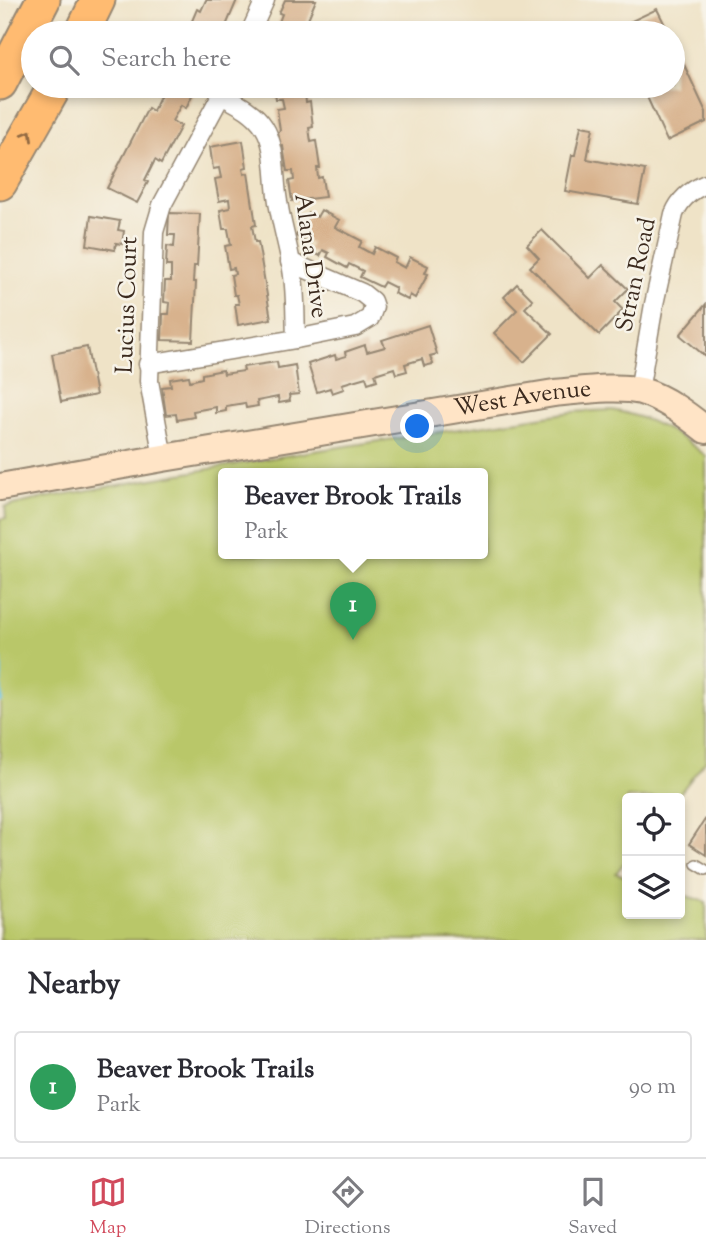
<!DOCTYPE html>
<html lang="en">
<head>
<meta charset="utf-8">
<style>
	:root { --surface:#fff; --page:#f7f7f7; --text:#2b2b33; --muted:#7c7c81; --line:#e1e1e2; --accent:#d1495b }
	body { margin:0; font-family:"Sorts Mill Goudy",serif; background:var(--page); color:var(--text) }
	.controls { position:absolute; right:21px; bottom:21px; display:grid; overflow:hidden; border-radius:7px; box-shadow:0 4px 10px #0003 }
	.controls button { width:63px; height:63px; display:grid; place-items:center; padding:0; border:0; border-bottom:2px solid var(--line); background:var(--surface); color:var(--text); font:35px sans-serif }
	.you { position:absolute; left:418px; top:427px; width:24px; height:24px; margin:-18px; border:5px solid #fff; border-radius:50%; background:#1a73e8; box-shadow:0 0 0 10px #1a73e833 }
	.badge { display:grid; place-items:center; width:46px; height:46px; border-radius:50%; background:var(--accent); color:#fff; font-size:23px; font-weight:700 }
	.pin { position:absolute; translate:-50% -58px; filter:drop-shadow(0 2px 4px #0008) }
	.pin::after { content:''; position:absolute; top:37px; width:24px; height:21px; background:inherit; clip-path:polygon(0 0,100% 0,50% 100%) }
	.popup { position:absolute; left:218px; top:468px; width:270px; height:91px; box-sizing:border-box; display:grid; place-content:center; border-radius:7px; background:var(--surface); filter:drop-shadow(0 2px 5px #0005); font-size:23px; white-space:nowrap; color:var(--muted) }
	.popup b { font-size:26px; color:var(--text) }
	.popup::after { content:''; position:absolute; left:50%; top:100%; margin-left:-14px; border:14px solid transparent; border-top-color:var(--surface) }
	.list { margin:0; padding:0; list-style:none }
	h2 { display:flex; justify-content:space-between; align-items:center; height:91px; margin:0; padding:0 28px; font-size:30px }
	h2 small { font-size:23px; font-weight:400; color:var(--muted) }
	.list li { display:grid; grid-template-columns:46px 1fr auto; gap:21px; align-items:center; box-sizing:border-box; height:112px; margin:0 14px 14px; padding:0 14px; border:2px solid var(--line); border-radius:7px }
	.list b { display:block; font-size:26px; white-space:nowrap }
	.list p { margin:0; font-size:23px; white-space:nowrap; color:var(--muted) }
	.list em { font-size:23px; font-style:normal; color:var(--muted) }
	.icon { flex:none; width:38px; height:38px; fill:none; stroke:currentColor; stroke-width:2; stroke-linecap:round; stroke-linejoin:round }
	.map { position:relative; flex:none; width:706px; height:940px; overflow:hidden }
	.search { position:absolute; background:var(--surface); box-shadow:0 4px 10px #0003; left:21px; right:21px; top:21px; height:77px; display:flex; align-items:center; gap:18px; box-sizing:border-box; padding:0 24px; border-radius:38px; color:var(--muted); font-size:26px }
	.sheet { height:217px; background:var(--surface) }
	nav { display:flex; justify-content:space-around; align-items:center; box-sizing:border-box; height:98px; border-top:2px solid var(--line); background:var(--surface); font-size:19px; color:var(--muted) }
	nav a { display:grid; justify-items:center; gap:4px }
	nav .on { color:var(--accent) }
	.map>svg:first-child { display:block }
	.green { fill:#b9c769; stroke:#7a7844; stroke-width:2; fill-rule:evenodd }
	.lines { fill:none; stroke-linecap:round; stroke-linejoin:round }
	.stream { stroke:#64c2e2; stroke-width:5 }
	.building { fill:#d8b28d }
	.lane-casing { stroke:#958672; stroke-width:12 }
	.street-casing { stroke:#958672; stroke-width:21 }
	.secondary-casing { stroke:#958672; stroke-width:30 }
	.highway-casing { stroke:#958672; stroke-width:37 }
	.lane { stroke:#fff; stroke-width:9 }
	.street { stroke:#fff; stroke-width:18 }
	.secondary { stroke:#ffe4c6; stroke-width:26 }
	.highway { stroke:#ffbb71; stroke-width:33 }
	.oneway { stroke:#936b43 }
	.labels { text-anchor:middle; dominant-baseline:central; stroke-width:5; stroke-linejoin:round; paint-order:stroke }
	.street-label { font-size:24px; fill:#3b2a1e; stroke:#f7f3e8 }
</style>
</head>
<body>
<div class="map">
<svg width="706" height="940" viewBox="0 0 706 940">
	<rect width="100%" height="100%" fill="#f7f3e8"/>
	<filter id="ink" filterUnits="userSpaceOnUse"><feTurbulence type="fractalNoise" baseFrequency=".0143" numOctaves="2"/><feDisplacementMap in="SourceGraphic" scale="14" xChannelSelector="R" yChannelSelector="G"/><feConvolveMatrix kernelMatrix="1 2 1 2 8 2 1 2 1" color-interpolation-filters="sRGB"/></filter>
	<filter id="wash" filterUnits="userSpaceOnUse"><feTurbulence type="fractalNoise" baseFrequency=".00686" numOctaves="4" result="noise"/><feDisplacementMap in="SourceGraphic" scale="28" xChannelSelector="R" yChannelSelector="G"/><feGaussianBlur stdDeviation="1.57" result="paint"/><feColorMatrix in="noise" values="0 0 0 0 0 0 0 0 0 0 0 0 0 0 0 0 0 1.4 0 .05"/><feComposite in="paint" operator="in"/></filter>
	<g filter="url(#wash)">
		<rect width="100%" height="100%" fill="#efe3c7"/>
		<path class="green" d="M612,410C649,417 677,432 706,456V760L676,798H627V859L616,873L627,877V914H680V894L706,902V940H0V519L6,518L5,507L44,498L307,452L572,412ZM224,474H482V554H224Z"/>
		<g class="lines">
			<path class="stream" d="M0,659V700"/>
		</g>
		<g id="blocks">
			<g class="building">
				<path d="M206,0H237L223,33H202L189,28L197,9L201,11Z"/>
				<path d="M285,0H316L302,33H271L274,26L277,27L282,14L279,13Z"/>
				<path d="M657,9L669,33H617L621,26Z"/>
				<path d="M673,41L706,112V122L667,141L642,86H673Z"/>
				<path d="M159,86H189L195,89L186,108L181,105L172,121L181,126L161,164L155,160L145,180L148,182L137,203L107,188L148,108L153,111L161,94L156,92Z"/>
				<path d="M274,86H307L308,93H305L306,103L310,102L313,127L309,128L311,142L316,141L320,168H317L318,178L322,177L325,197L292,201L289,181L294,180L293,171H287L283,146L280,147L278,132L280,131L277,109L284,108L282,99H276Z"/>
				<path d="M581,126L593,128L587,159L645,170L638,204L565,191L572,155H575Z"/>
				<path d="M243,141L247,167L243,168L244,174L248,173L256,225L252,226L255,242H258L271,319L238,325L235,304H239L237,295H234L231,275L235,274L234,268L229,269L225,246L231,245L228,229H223L220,210L230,208L229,199L219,201L215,179L221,178L219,168L213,169L210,147Z"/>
				<path d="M321,210L339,220L335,227L362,241L359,247L372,254L375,247L396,258L394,262L405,268L410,257L428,266L425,273L428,274L415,298L410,295L408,300L394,293L396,288L384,282L381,287L360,277L363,271L349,264L347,268L327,257L329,253L323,250L320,256L308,250L311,244L296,236L309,213L317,217Z"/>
				<path d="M169,213L200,214L197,266H194L193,282H196L193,341L162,340L163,314H169L170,303L164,302L165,281H171V266H166L167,246L174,247L175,235H168Z"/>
				<path d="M91,216L120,221L118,230L124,231L122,244L116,243L115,250L87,245Z"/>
				<path d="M542,230L590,278L603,265L628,289L615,302L623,310L599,335L530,267L539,258L527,245Z"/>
				<path d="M517,284L533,300L525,308L552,334L524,362L494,333L517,310L504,297Z"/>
				<path d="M706,304V357L680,335Z"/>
				<path d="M428,325L437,354L430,356L433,364L424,366L422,359L405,364L407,371L396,374L394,368L375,374L377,380L368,383L366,377L342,384L344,389L332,393L330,388L317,392L308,364L335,355L336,359L346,356L345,352L365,345L367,352L385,347L382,340Z"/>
				<path d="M87,347L96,395L61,402L52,354Z"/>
				<path d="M277,362L278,368L295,365L299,394L289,395L290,401L279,403L278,397L257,401L258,406L246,408L245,403L226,406V411L216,413V407L193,411L194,417L177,420L176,414L166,415L162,387L171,386L170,379L189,376L190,381L202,378V374L223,370L224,374L244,371L243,367Z"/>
				<path d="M706,818V855L689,844Z"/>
			</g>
		</g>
	</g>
	<g filter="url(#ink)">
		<use href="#blocks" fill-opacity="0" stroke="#958672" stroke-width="2"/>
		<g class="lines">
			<g class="lane-casing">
				<path id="lane" d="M696,864L706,870"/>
			</g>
			<g class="street-casing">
				<g id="street">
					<path d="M250,33L265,0"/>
					<path d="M290,262L362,293L372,301L374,307L370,318L355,327L296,339"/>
					<path d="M148,364L296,339C295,316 296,292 292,269C288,244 280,220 277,195C274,173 276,146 264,127C254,111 236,103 221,95"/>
					<path d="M639,391L654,304L674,214C680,199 691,190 706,184"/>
					<path d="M163,458L149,381L154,232L162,205L226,86"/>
				</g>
			</g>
			<g class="secondary-casing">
				<g id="secondary">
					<path id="s1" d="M0,487L163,458L554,393C579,391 617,385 641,391C665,398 687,415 706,430"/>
				</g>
			</g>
			<g class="highway-casing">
				<g id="highway">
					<path d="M82,33L98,0"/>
					<path d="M0,83L43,0"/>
					<path d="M0,183L55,86"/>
				</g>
			</g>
			<use href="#lane" class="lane"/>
			<use href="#street" class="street"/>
			<use href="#secondary" class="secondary"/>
			<use href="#highway" class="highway"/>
		</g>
		<defs><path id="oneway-chevron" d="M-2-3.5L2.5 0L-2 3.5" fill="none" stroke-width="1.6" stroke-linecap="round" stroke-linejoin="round" transform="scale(1.75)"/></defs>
		<use class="oneway" href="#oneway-chevron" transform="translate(28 135) rotate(-60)"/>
	</g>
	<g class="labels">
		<g class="street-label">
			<text transform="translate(310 256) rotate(82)">Alana Drive</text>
			<text transform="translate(637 275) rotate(-78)">Stran Road</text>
			<text transform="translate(128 305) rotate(-88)">Lucius Court</text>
			<text stroke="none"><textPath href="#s1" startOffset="530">West Avenue</textPath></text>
		</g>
	</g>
</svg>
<div class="controls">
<button><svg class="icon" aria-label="locate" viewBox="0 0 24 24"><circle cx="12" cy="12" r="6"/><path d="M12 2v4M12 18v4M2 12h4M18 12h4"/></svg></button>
<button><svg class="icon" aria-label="layers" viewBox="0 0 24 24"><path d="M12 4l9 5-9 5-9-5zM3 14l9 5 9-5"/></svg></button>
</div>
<div class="you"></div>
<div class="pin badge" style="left:353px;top:640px;background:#2e9e5b">1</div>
<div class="popup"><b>Beaver Brook Trails</b>Park</div>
<div class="search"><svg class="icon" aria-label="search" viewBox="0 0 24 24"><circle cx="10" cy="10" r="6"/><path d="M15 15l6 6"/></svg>Search here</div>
</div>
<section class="sheet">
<h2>Nearby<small></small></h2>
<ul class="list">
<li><span class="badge" style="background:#2e9e5b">1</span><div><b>Beaver Brook Trails</b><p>Park</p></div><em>90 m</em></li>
</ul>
</section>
<nav>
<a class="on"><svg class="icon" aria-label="map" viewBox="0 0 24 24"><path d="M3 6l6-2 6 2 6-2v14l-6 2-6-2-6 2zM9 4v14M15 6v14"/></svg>Map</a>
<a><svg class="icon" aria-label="directions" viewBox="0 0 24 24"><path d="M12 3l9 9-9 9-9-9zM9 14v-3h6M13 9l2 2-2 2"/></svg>Directions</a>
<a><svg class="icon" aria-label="saved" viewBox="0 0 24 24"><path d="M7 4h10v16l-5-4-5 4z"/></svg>Saved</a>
</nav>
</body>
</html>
